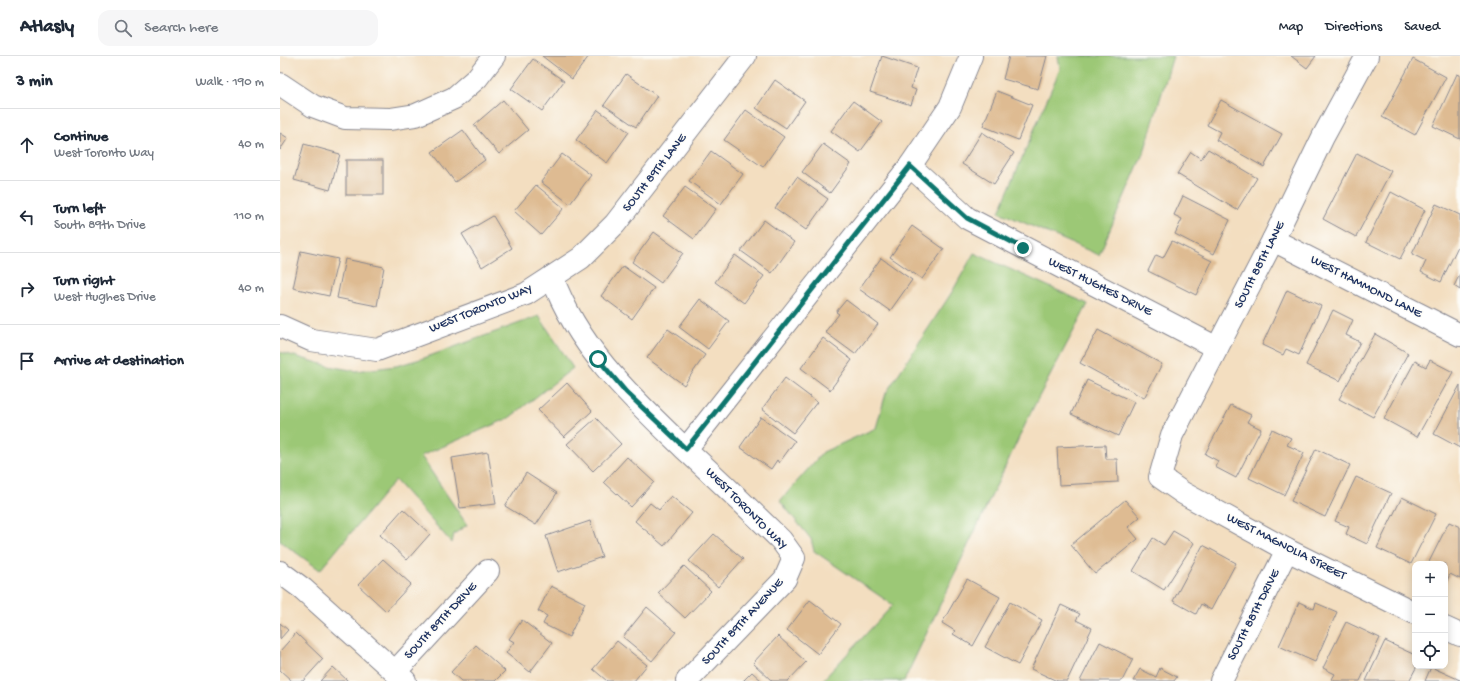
<!DOCTYPE html>
<html lang="en">
<head>
<meta charset="utf-8">
<style>
	:root { --surface:#fff; --page:#f6f6f7; --text:#1f2937; --muted:#747a83; --line:#e0e1e3 }
	body { margin:0; font-family:"Gochi Hand",sans-serif; background:var(--page); color:var(--text) }
	.controls { position:absolute; right:12px; bottom:12px; display:grid; overflow:hidden; border-radius:8px; box-shadow:0 2px 10px #0003 }
	.controls button { width:36px; height:36px; display:grid; place-items:center; padding:0; border:0; border-bottom:1px solid var(--line); background:var(--surface); color:var(--text); font:20px sans-serif }
	.stop { position:absolute; width:12px; height:12px; margin:-9px; border:3px solid #0f766e; border-radius:50%; background:#fff }
	.stop.end { background:#0f766e; border-color:#fff; box-shadow:0 1px 4px #0008 }
	.list { margin:0; padding:0; list-style:none }
	h2 { display:flex; justify-content:space-between; align-items:center; height:52px; margin:0; padding:0 16px; font-size:17px }
	h2 small { font-size:13px; font-weight:400; color:var(--muted) }
	.list li { display:grid; grid-template-columns:26px 1fr auto; gap:12px; align-items:center; box-sizing:border-box; height:72px; padding:0 16px; border-top:1px solid var(--line) }
	.list b { display:block; font-size:15px; white-space:nowrap }
	.list p { margin:0; font-size:13px; white-space:nowrap; color:var(--muted) }
	.list em { font-size:13px; font-style:normal; color:var(--muted) }
	.icon { flex:none; width:22px; height:22px; fill:none; stroke:currentColor; stroke-width:2; stroke-linecap:round; stroke-linejoin:round }
	.map { position:relative; flex:none; width:1180px; height:625px; overflow:hidden }
	header { display:flex; align-items:center; gap:24px; box-sizing:border-box; height:56px; padding:0 20px; background:var(--surface); border-bottom:1px solid var(--line) }
	header strong { font-size:19px }
	nav { display:flex; gap:22px; margin-inline-start:auto; font-size:14px }
	.search { width:280px; height:36px; background:var(--page); display:flex; align-items:center; gap:10px; box-sizing:border-box; padding:0 14px; border-radius:12px; color:var(--muted); font-size:15px }
	main { display:flex }
	aside { flex:1; background:var(--surface) }
	.map>svg:first-child { display:block }
	.green { fill:#9cc876; stroke:#5c7c6a }
	.building { fill:#debb92 }
	.lines { fill:none; stroke-linecap:round; stroke-linejoin:round }
	.minor-casing { stroke:#87868f; stroke-width:24 }
	.minor { stroke:#fff; stroke-width:22 }
	.route { stroke:#0f766e; stroke-width:5 }
	.labels { text-anchor:middle; dominant-baseline:central; stroke-width:3; stroke-linejoin:round; paint-order:stroke }
	.street-label { font-size:13px; fill:#1b2f5e; stroke:#fdfcf7 }
</style>
</head>
<body>
<header>
<strong>Atlasly</strong>
<div class="search"><svg class="icon" aria-label="search" viewBox="0 0 24 24"><circle cx="10" cy="10" r="6"/><path d="M15 15l6 6"/></svg>Search here</div>
<nav><a>Map</a><a>Directions</a><a>Saved</a></nav>
</header>
<main>
<aside>
<h2>3 min<small>Walk · 190 m</small></h2>
<ul class="list">
<li><svg class="icon" aria-label="ahead" viewBox="0 0 24 24"><path d="M12 20V5M6 11l6-6 6 6"/></svg><div><b>Continue</b><p>West Toronto Way</p></div><em>40 m</em></li>
<li><svg class="icon" aria-label="left" viewBox="0 0 24 24"><path d="M17 20v-9H6M10 6l-5 5 5 5"/></svg><div><b>Turn left</b><p>South 89th Drive</p></div><em>110 m</em></li>
<li><svg class="icon" aria-label="right" viewBox="0 0 24 24"><path d="M7 20v-9h11M14 6l5 5-5 5"/></svg><div><b>Turn right</b><p>West Hughes Drive</p></div><em>40 m</em></li>
<li><svg class="icon" aria-label="arrive" viewBox="0 0 24 24"><path d="M6 21V4h12l-3 4 3 4H6"/></svg><div><b>Arrive at destination</b></div></li>
</ul>
</aside>
<div class="map">
<svg width="1180" height="625" viewBox="0 0 1180 625">
	<rect width="100%" height="100%" fill="#fdfcf7"/>
	<filter id="ink" filterUnits="userSpaceOnUse"><feTurbulence type="fractalNoise" baseFrequency=".025" numOctaves="2"/><feDisplacementMap in="SourceGraphic" scale="8" xChannelSelector="R" yChannelSelector="G"/><feConvolveMatrix kernelMatrix="1 2 1 2 8 2 1 2 1" color-interpolation-filters="sRGB"/></filter>
	<filter id="wash" filterUnits="userSpaceOnUse"><feTurbulence type="fractalNoise" baseFrequency=".012" numOctaves="4" result="noise"/><feDisplacementMap in="SourceGraphic" scale="16" xChannelSelector="R" yChannelSelector="G"/><feGaussianBlur stdDeviation="0.9" result="paint"/><feColorMatrix in="noise" values="0 0 0 0 0 0 0 0 0 0 0 0 0 0 0 0 0 1.4 0 .05"/><feComposite in="paint" operator="in"/></filter>
	<g filter="url(#wash)">
		<rect width="100%" height="100%" fill="#f3dec0"/>
		<g class="green">
			<path d="M778,0H893L865,93L819,199L719,156L780,13Z"/>
			<path d="M694,197L808,248L753,352L624,625H542L613,549L534,495L531,483L500,445L543,396L596,372L606,337L672,236Z"/>
			<path d="M259,260L293,312L229,362L141,400L187,469L174,478L172,487L115,424L40,514L0,485V296L49,310L76,315L116,310L144,302Z"/>
		</g>
		<g id="blocks">
			<g class="building">
				<path d="M262,0H309L292,23Z"/>
				<path d="M602,0L637,12L631,32L636,34L631,49L590,36Z"/>
				<path d="M729,0H767L758,33L723,23Z"/>
				<path d="M1011,0H1036L1027,12Z"/>
				<path d="M253,3L284,25L262,55L231,33Z"/>
				<path d="M1133,3L1166,21L1135,79L1102,61Z"/>
				<path d="M346,18L377,40L356,71L324,49Z"/>
				<path d="M1177,18L1180,19V83L1153,70Z"/>
				<path d="M495,24L525,45L506,72L476,52Z"/>
				<path d="M717,35L752,49L738,84L703,70Z"/>
				<path d="M223,44L248,74L219,98L194,69Z"/>
				<path d="M941,44L1002,78L984,111L936,84L940,76L927,69Z"/>
				<path d="M573,45L602,66L580,96L551,75Z"/>
				<path d="M318,54L349,76L327,107L296,84Z"/>
				<path d="M466,54L504,81L483,111L444,84Z"/>
				<path d="M183,74L205,104L175,126L152,96Z"/>
				<path d="M702,76L734,97L714,128L682,108Z"/>
				<path d="M0,77L8,82L0,94Z"/>
				<path d="M24,88L60,98L50,134L14,124Z"/>
				<path d="M543,88L571,108L550,137L522,116Z"/>
				<path d="M928,93L977,122L957,154L897,118L911,96L921,103Z"/>
				<path d="M431,95L463,118L441,148L409,125Z"/>
				<path d="M1077,97L1111,115L1076,181L1043,163Z"/>
				<path d="M282,98L311,119L290,148L261,126Z"/>
				<rect x="66" y="104" width="37" height="35"/>
				<path d="M517,121L548,143L526,174L495,152Z"/>
				<path d="M256,129L284,152L261,179L234,155Z"/>
				<path d="M405,131L436,153L414,183L383,160Z"/>
				<path d="M1111,136L1145,154L1120,203L1086,186Z"/>
				<path d="M903,140L950,164L934,198L895,178L902,163L894,159Z"/>
				<path d="M1156,148L1180,159V186L1161,226L1141,216L1146,205L1132,198Z"/>
				<path d="M213,160L232,192L202,211L182,178Z"/>
				<path d="M484,164L514,186L492,217L461,195Z"/>
				<path d="M632,170L664,193L642,223L610,201Z"/>
				<path d="M374,176L403,197L381,227L352,206Z"/>
				<path d="M892,185L932,205L916,239L868,215L876,199L883,202Z"/>
				<path d="M21,195L58,203L49,240L13,232Z"/>
				<path d="M455,199L484,220L464,247L435,226Z"/>
				<path d="M601,202L632,224L610,255L579,233Z"/>
				<path d="M65,203L104,211L97,250L57,242Z"/>
				<path d="M343,210L374,232L352,263L321,240Z"/>
				<path d="M1180,218V234L1174,230Z"/>
				<path d="M1007,234L1041,250L1019,299L1006,293L1003,299L982,289Z"/>
				<path d="M420,243L449,265L428,293L399,271Z"/>
				<path d="M566,244L598,268L575,298L545,276L559,258L556,256Z"/>
				<path d="M1053,254L1073,264L1066,279L1080,286L1060,325L1026,309Z"/>
				<path d="M388,273L425,299L404,329L367,302Z"/>
				<path d="M818,274L882,308L864,342L800,307Z"/>
				<path d="M1095,278L1128,297L1093,361L1059,343Z"/>
				<path d="M543,282L572,304L550,334L521,312Z"/>
				<path d="M1150,304L1173,316L1137,381L1104,363L1135,305L1146,311Z"/>
				<path d="M505,322L537,346L513,377L482,353Z"/>
				<path d="M807,324L854,346L838,380L791,358Z"/>
				<path d="M287,327L312,355L284,381L258,354Z"/>
				<path d="M1180,329V392L1154,378Z"/>
				<path d="M951,349L971,359L967,366L981,373L956,422L935,411L938,405L925,398Z"/>
				<path d="M481,361L515,385L499,407L497,404L491,413L460,391Z"/>
				<path d="M316,362L341,388L313,415L287,388Z"/>
				<path d="M992,373L1011,382L1007,389L1024,397L1004,439L969,422Z"/>
				<path d="M825,389L826,403H837L838,426L779,429L777,391Z"/>
				<path d="M1036,393L1070,409L1045,461L1011,445Z"/>
				<path d="M208,396L216,448L180,452L172,402Z"/>
				<path d="M347,401L374,426L351,451L324,426Z"/>
				<path d="M246,417L277,437L256,469L225,450Z"/>
				<path d="M1076,421L1111,437L1087,488L1066,478L1069,471L1055,465Z"/>
				<path d="M391,440L412,457L384,490L355,465L370,447L379,454Z"/>
				<path d="M1122,441L1156,458L1131,508L1097,492Z"/>
				<path d="M845,444L860,461L848,471L858,483L815,518L791,489Z"/>
				<path d="M123,453L150,478L127,504L100,479Z"/>
				<path d="M310,465L322,501L278,516L266,480Z"/>
				<path d="M1169,466L1180,471V523L1170,518L1165,529V508H1148Z"/>
				<path d="M893,475L914,487L884,534L853,515L873,482L884,489Z"/>
				<path d="M434,478L463,503L438,531L409,505Z"/>
				<path d="M923,489L956,507L931,554L921,548L916,558L893,545Z"/>
				<path d="M103,503L131,528L106,555L78,529Z"/>
				<path d="M404,510L431,535L405,562L378,537Z"/>
				<path d="M687,523L720,541L693,590L673,578L675,575L662,567Z"/>
				<path d="M271,530L305,547L289,581L263,568L267,560L258,555Z"/>
				<path d="M530,544L561,568L538,598L507,574Z"/>
				<path d="M730,546L762,564L738,609L705,591Z"/>
				<path d="M1019,546L1034,553L1036,547L1057,556L1035,606L999,590Z"/>
				<path d="M781,549L800,558L796,564L812,572L787,625H777L751,613Z"/>
				<path d="M367,551L396,576L372,605L343,581Z"/>
				<path d="M242,564L272,587L250,616L226,597L234,586L229,583Z"/>
				<path d="M1066,566L1100,582L1080,625H1055L1052,623L1055,618L1043,612Z"/>
				<path d="M0,567L8,574L0,583Z"/>
				<path d="M16,577L43,603L23,625H12L0,614V595Z"/>
				<path d="M498,580L526,606L508,625H492L473,607Z"/>
				<path d="M337,585L367,609L354,625H327L313,613Z"/>
				<path d="M1105,585L1135,599V610H1137L1129,625H1086Z"/>
				<path d="M820,586L853,603L842,625H800Z"/>
				<path d="M196,589L225,615L215,625H181L171,616Z"/>
				<path d="M53,611L68,625H40Z"/>
				<path d="M1151,611L1180,624V625H1145Z"/>
				<path d="M880,612L897,621L894,625H853L860,613L876,621Z"/>
				<path d="M472,616L482,625H463Z"/>
			</g>
		</g>
	</g>
	<g filter="url(#ink)">
		<use href="#blocks" fill-opacity="0" stroke="#87868f" stroke-width="1"/>
		<g class="lines">
			<g class="minor-casing">
				<g id="minor">
					<path d="M1087,0L1043,81L993,184L892,379L880,421L903,437L1007,494L1135,557"/>
					<path d="M0,28L33,50L65,62L110,63L136,59L174,42L197,22L214,0"/>
					<path d="M630,110L687,162L937,292"/>
					<path d="M993,184L1180,279"/>
					<path d="M272,221C298,292 351,341 404,392C437,422 469,453 501,484L514,502L505,523L407,625"/>
					<path d="M0,270L31,284L97,294L246,238L301,202L335,168L465,0"/>
					<path d="M406,393L630,110L670,51L691,0"/>
					<path d="M0,516L23,533L125,625"/>
					<path d="M1165,572L1180,579"/>
					<path d="M115,616L208,515"/>
					<path d="M941,625L1007,494"/>
				</g>
			</g>
			<use href="#minor" class="minor"/>
		</g>
	</g>
	<g class="lines" filter="url(#ink)">
		<path class="route" d="M318,303L346,336L406,393L630,110L687,162L743,192"/>
	</g>
	<g class="labels">
		<g class="street-label">
			<text transform="translate(375 117) rotate(-52)">SOUTH 89TH LANE</text>
			<text transform="translate(980 209) rotate(-63)">SOUTH 88TH LANE</text>
			<text transform="translate(820 231) rotate(27)">WEST HUGHES DRIVE</text>
			<text transform="translate(1086 231) rotate(27)">WEST HAMMOND LANE</text>
			<text transform="translate(201 253) rotate(-22)">WEST TORONTO WAY</text>
			<text transform="translate(466 453) rotate(45)">WEST TORONTO WAY</text>
			<text transform="translate(1006 491) rotate(27)">WEST MAGNOLIA STREET</text>
			<text transform="translate(974 559) rotate(-63)">SOUTH 88TH DRIVE</text>
			<text transform="translate(161 565) rotate(-47)">SOUTH 89TH DRIVE</text>
			<text transform="translate(463 566) rotate(-47)">SOUTH 89TH AVENUE</text>
		</g>
	</g>
</svg>
<div class="controls">
<button>+</button>
<button>−</button>
<button><svg class="icon" aria-label="locate" viewBox="0 0 24 24"><circle cx="12" cy="12" r="6"/><path d="M12 2v4M12 18v4M2 12h4M18 12h4"/></svg></button>
</div>
<div class="stop" style="left:318px;top:303px"></div>
<div class="stop end" style="left:743px;top:192px"></div>
</div>
</main>
</body>
</html>
